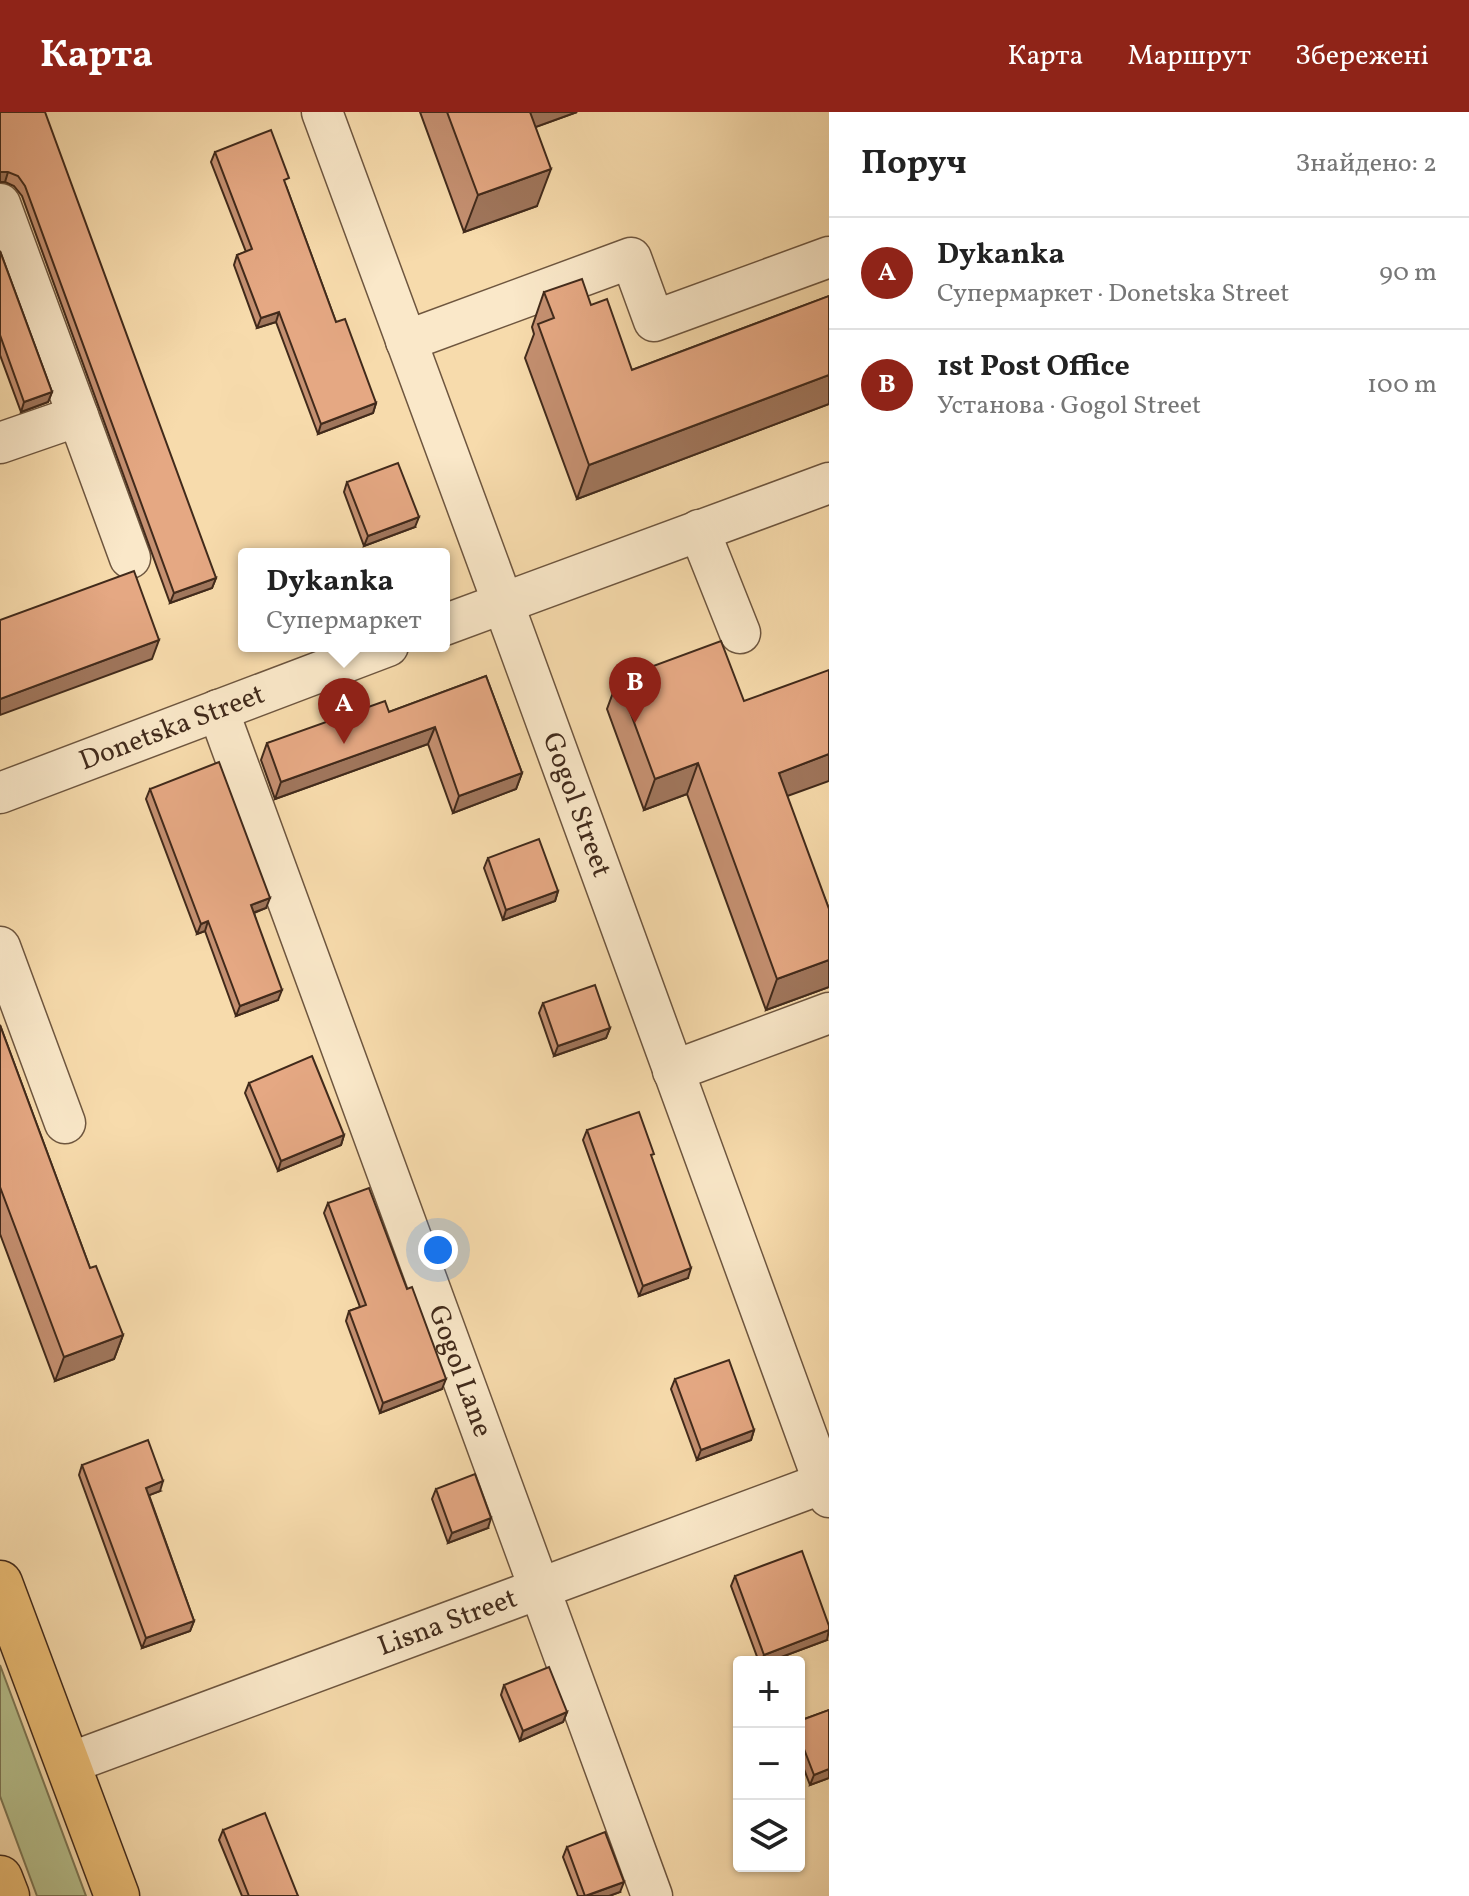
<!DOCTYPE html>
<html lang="uk">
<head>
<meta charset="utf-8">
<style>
	:root { --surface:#fff; --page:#f2f2f2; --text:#222; --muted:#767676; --line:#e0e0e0; --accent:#8f2418 }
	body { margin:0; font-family:Vollkorn,serif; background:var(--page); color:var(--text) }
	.controls { position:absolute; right:24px; bottom:24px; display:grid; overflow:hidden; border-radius:8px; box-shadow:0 2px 6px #0004 }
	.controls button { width:72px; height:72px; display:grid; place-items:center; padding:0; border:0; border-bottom:2px solid var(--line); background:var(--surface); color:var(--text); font:40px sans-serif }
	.you { position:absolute; left:438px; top:1138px; width:28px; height:28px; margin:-20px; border:6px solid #fff; border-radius:50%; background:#1a73e8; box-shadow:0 0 0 12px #1a73e833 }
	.badge { display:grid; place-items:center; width:52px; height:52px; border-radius:50%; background:var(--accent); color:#fff; font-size:26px; font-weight:700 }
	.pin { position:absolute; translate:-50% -66px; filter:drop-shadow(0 2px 4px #0008) }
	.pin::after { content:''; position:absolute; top:42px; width:28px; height:24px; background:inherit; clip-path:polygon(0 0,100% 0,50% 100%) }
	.popup { position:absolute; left:238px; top:436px; width:212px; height:104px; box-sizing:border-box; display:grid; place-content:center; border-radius:8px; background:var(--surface); filter:drop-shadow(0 2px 6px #0005); font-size:26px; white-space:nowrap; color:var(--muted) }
	.popup b { font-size:30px; color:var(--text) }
	.popup::after { content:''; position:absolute; left:50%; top:100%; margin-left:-16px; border:16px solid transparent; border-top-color:var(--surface) }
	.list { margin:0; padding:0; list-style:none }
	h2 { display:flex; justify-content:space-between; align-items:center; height:104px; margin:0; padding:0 32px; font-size:34px }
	h2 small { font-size:26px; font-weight:400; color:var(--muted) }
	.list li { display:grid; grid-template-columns:52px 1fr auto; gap:24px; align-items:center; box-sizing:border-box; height:112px; padding:0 32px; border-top:2px solid var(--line) }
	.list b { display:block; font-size:30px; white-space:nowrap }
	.list p { margin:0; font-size:26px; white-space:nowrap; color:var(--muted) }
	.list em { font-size:26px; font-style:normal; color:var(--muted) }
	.icon { flex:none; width:44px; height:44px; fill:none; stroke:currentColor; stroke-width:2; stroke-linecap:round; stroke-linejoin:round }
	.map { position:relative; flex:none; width:829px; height:1784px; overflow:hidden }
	header { display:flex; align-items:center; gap:48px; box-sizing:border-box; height:112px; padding:0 40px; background:var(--accent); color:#fff }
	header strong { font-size:38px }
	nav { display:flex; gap:44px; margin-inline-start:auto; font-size:28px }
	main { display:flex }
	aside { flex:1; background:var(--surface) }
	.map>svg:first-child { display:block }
	.green { fill:#b7c18e; stroke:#7c7654; stroke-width:2 }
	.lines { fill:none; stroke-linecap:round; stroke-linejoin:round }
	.minor-casing { stroke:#6e563f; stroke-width:43 }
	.major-casing { stroke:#412a1b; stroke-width:47 }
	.minor { stroke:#fae8c9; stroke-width:40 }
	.major { stroke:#ecbe76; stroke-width:44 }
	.wall { fill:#c59071; stroke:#412a1b; stroke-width:2 }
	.shaded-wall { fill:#a0765c; stroke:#412a1b; stroke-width:2 }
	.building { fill:#e5a883; stroke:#412a1b; stroke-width:2 }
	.labels { text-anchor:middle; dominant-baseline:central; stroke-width:8; stroke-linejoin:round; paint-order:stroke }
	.street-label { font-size:28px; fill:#412a1b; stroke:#fae8c9 }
</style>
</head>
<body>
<header>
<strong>Карта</strong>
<nav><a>Карта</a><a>Маршрут</a><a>Збережені</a></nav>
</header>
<main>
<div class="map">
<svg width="829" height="1784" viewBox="0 0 829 1784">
	<rect width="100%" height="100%" fill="#f7dbac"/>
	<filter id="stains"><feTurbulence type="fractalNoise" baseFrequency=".0025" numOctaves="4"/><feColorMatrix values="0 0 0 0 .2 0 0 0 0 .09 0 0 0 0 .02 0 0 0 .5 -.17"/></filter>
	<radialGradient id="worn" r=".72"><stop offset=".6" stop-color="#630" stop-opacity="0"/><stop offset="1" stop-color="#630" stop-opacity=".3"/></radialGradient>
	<path class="green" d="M0,1553L86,1784H37L0,1684Z"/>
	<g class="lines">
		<g class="minor-casing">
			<g id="minor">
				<path id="s1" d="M322,0L514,521L829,1385"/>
				<path d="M0,92L78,304"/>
				<path d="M406,229L631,146L654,209L829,145"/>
				<path d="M0,331L78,304L130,446"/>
				<path d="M699,418L740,521"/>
				<path d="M444,513L829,371"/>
				<path id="s2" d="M218,598L652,1784"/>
				<path id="s3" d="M0,681L388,534"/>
				<path d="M0,835L65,1011"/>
				<path d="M673,959L829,901"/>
				<path id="s4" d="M67,1652L829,1369"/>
			</g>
		</g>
		<g class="major-casing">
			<g id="major">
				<path d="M0,1471L117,1784"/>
				<path d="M0,1766L7,1784"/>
			</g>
		</g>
		<use href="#minor" class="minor"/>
		<use href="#major" class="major"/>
	</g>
	<g class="wall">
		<path d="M0,0L216,466L212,476L170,491L22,84L14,74L5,70Z"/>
		<path d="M420,0H577L535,15L537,94L464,120Z"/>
		<path d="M215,40L286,74L336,210L376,291L373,301L318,322L276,210L257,216L234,153L237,143L246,140L211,50Z"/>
		<path d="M0,139L52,280L48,290L21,300L0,243Z"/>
		<path d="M544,180L591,193L632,258L829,184V292L577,387L525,246L534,222L532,215Z"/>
		<path d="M347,370L415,415L364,434L344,380Z"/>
		<path d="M486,564L522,661L516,677L453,701L428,632L275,687L261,648L267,631L389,600Z"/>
		<path d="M618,567L744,589L829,797V875L766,898L687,682L644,698L607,597Z"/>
		<path d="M150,677L266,796L254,801L278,888L236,904L205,819L197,822L146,687Z"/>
		<path d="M488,746L558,779L555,789L503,808L484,756Z"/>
		<path d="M543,891L610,916L606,926L554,944L539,901Z"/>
		<path d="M0,913L90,1156L123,1223L114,1247L55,1269L0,1122Z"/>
		<path d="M249,971L344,1023L341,1033L278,1059L245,981Z"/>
		<path d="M587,1018L652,1047L688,1166L639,1184L583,1028Z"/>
		<path d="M328,1091L442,1277L380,1301L346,1209L349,1199L360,1195L324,1101Z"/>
		<path d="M675,1267L754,1318L751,1328L697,1348L671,1277Z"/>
		<path d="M82,1353L160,1379L149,1383L194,1509L190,1519L142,1536L79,1363Z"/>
		<path d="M436,1377L488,1416L448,1431L432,1387Z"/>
		<path d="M735,1464L827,1528L768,1550H759L731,1474Z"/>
		<path d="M504,1573L567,1600L563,1610L520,1629L501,1583Z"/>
		<path d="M829,1598V1666L810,1673L799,1644V1609Z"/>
		<path d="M223,1718L298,1784H242L219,1728Z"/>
		<path d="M567,1735L620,1780L609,1784H578L563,1745Z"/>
	</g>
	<g class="shaded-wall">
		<path d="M520,0H577L511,24Z"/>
		<path d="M551,57L537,94L464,120L478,83Z"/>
		<path d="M0,60H8L5,70H0Z"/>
		<path d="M279,200L276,210L257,216L261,206Z"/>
		<path d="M829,263V292L577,387L589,353Z"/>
		<path d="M52,280L48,290L21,300L24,290Z"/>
		<path d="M376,291L373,301L318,322L321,312Z"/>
		<path d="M419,405L415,415L364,434L368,424Z"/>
		<path d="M216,466L212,476L170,491L174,481Z"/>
		<path d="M159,528L152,547L0,603V587Z"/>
		<path d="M435,615L428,632L275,687L281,670Z"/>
		<path d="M829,642V669L768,691L779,661Z"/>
		<path d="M698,651L687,682L644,698L655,667Z"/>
		<path d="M522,661L516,677L453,701L459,684Z"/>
		<path d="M558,779L555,789L503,808L506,798Z"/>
		<path d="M270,786L266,796L247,803L251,793Z"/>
		<path d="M208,809L205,819L197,822L201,812Z"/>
		<path d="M829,848V875L766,898L777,867Z"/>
		<path d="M282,878L278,888L236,904L240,894Z"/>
		<path d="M610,916L606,926L554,944L558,934Z"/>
		<path d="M344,1023L341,1033L278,1059L281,1049Z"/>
		<path d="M691,1156L688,1166L639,1184L643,1174Z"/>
		<path d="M123,1223L114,1247L55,1269L64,1245Z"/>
		<path d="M446,1267L442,1277L380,1301L383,1291Z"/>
		<path d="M754,1318L751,1328L697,1348L701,1338Z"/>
		<path d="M163,1369L160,1379L142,1386L146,1376Z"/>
		<path d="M491,1406L488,1416L448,1431L452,1421Z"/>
		<path d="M194,1509L190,1519L142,1536L146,1526Z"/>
		<path d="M829,1518L827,1528L768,1550H761L764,1543Z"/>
		<path d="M567,1600L563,1610L520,1629L523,1619Z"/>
		<path d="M829,1657V1666L810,1673L814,1663Z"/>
		<path d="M624,1770L620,1780L609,1784H586Z"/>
	</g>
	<g class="building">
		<path d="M0,0H45L216,466L174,481L25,74L18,64L8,60H0Z"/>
		<path d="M447,0H530L551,57L478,83Z"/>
		<path d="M271,18L289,66L284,68L336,210L345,207L376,291L321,312L279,200L261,206L237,143L252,137L215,40Z"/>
		<path d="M0,139L52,280L24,290L0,223Z"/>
		<path d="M582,167L591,193L607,187L632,258L829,184V263L589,353L538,212L554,206L544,180Z"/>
		<path d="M398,351L419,405L368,424L347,370Z"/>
		<path d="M134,459L159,528L0,587V508Z"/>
		<path d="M721,529L744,589L829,558V642L779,661L829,797V848L777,867L698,651L655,667L618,567Z"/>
		<path d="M486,564L522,661L459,684L435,615L281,670L267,631L385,589L389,600Z"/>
		<path d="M219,650L270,786L251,793L282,878L240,894L208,809L201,812L150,677Z"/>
		<path d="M539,727L558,779L506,798L488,746Z"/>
		<path d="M595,873L610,916L558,934L543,891Z"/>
		<path d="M0,913L90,1156L96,1154L123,1223L64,1245L0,1075Z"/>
		<path d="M312,944L344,1023L281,1049L249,971Z"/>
		<path d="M639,1000L654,1042L651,1043L691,1156L643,1174L587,1018Z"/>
		<path d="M369,1076L407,1177L412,1175L446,1267L383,1291L349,1199L366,1193L328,1091Z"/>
		<path d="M729,1248L754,1318L701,1338L675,1267Z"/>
		<path d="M148,1328L163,1369L146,1376L194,1509L146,1526L82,1353Z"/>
		<path d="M475,1362L491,1406L452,1421L436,1377Z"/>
		<path d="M802,1439L829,1514V1518L764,1543L735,1464Z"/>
		<path d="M549,1555L567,1600L523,1619L504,1573Z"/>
		<path d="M829,1598V1657L814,1663L799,1624V1609Z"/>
		<path d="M265,1701L298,1784H249L223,1718Z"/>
		<path d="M605,1720L624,1770L585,1784L567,1735Z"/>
	</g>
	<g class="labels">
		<g class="street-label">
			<text stroke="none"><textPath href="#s3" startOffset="184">Donetska Street</textPath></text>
			<text stroke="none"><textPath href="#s1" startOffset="738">Gogol Street</textPath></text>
			<text stroke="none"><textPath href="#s2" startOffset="704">Gogol Lane</textPath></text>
			<text stroke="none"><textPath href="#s4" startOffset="406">Lisna Street</textPath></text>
		</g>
	</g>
	<rect width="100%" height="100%" filter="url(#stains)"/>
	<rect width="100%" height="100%" fill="url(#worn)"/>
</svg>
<div class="controls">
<button>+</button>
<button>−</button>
<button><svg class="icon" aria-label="layers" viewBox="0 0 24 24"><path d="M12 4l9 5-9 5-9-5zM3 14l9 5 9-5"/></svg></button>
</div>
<div class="you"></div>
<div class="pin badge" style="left:344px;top:632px">A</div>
<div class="popup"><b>Dykanka</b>Супермаркет</div>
<div class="pin badge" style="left:635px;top:611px">B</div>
</div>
<aside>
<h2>Поруч<small>Знайдено: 2</small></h2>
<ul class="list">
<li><span class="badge">A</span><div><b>Dykanka</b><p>Супермаркет · Donetska Street</p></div><em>90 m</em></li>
<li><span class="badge">B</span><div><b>1st Post Office</b><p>Установа · Gogol Street</p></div><em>100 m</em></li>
</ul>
</aside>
</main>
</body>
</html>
